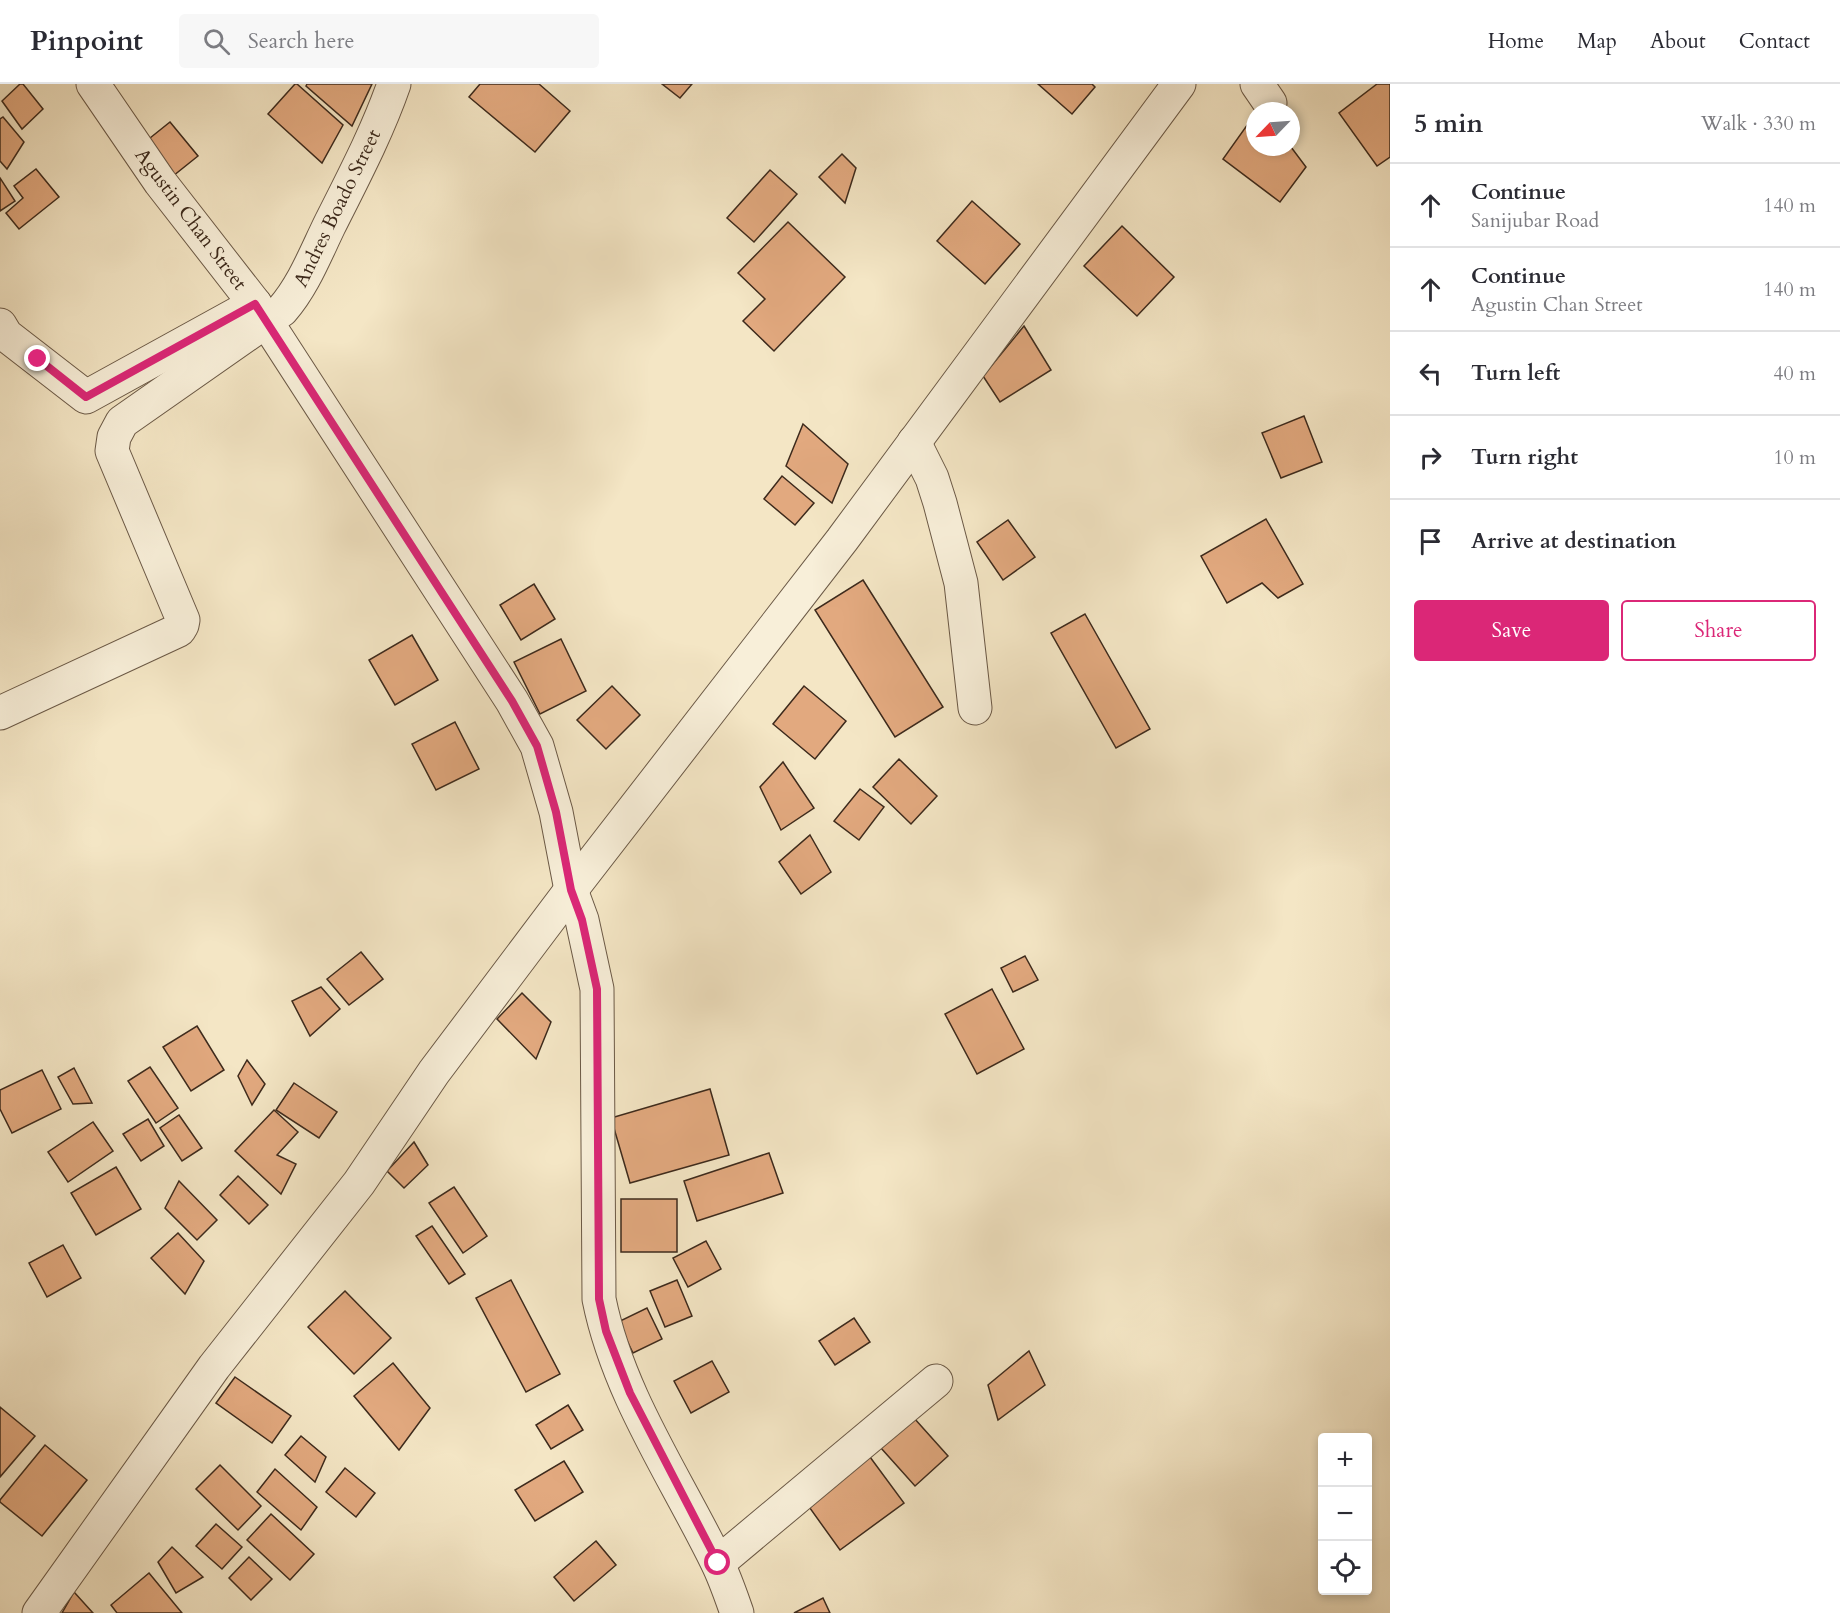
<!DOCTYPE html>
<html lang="en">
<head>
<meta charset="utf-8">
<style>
	:root { --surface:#fff; --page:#f7f7f7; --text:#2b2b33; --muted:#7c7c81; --line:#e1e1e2; --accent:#db2777 }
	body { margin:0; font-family:Cardo,serif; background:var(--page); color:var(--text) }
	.controls { position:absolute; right:18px; bottom:18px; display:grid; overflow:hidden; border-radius:6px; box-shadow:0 3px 9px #0003 }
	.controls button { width:54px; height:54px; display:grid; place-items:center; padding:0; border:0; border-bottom:2px solid var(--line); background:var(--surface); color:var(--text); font:30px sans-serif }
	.compass { position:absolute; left:1246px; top:18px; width:54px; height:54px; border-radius:50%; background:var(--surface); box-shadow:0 3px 9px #0003; rotate:245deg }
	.stop { position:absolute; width:18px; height:18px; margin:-14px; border:4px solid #db2777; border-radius:50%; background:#fff }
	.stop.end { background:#db2777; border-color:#fff; box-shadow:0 2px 6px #0008 }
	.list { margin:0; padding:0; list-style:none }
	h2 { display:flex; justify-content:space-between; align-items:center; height:78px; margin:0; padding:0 24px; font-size:26px }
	h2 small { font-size:20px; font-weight:400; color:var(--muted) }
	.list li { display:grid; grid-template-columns:39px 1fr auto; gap:18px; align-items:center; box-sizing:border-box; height:84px; padding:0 24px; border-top:2px solid var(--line) }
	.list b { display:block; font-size:22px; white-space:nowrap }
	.list p { margin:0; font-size:20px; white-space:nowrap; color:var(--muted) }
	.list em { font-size:20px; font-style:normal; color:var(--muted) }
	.actions { display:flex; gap:12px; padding:18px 24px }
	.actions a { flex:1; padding:14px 0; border:2px solid var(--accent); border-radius:6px; text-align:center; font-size:21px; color:var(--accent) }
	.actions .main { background:var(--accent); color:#fff }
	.icon { flex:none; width:33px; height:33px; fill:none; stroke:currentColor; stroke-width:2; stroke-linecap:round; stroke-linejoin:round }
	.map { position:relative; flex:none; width:1390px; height:1529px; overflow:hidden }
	header { display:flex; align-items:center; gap:36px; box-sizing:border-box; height:84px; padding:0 30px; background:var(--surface); border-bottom:2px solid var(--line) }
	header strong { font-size:28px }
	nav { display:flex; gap:33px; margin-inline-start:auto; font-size:21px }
	.search { width:420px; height:54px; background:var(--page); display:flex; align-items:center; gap:15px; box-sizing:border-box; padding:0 21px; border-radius:6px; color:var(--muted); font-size:22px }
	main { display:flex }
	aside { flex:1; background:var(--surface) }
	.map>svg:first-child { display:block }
	.building { fill:#e2a97f; stroke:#3d2a1c; stroke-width:1.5 }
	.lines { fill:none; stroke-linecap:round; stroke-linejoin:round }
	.minor-casing { stroke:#6b5946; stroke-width:35 }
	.minor { stroke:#f8efd9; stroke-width:33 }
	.route { stroke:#db2777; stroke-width:8 }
	.labels { text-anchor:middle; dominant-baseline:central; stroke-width:5; stroke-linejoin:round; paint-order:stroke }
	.street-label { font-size:20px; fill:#3d2a1c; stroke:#f8efd9 }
</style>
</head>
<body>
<header>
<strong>Pinpoint</strong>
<div class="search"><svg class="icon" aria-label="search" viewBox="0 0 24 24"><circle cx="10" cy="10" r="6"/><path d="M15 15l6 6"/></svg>Search here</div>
<nav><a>Home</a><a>Map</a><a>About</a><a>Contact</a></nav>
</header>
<main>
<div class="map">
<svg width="1390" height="1529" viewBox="0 0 1390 1529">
	<rect width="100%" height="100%" fill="#f4e6c5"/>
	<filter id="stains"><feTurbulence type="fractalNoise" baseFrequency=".00333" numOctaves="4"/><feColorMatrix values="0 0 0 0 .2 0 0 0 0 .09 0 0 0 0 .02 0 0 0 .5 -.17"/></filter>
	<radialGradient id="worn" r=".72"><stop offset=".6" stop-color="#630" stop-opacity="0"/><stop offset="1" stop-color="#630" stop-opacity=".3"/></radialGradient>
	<g class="building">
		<path d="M20,0H23L43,25L22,45L2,17Z"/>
		<path d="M295,0H297L343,41L322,79L268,30Z"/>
		<path d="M307,0H372L352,42L306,2Z"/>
		<path d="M480,0H539L570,27L535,68L469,13Z"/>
		<path d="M662,0H692L680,14Z"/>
		<path d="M1038,0H1092L1095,3L1072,30Z"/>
		<path d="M1377,0H1390V73L1377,82L1339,29Z"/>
		<path d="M1255,30V63H1291L1306,83L1280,118L1223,75Z"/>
		<path d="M3,33L24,58L7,85L0,77V35Z"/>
		<path d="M170,38L198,72L173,92L145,58Z"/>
		<path d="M842,70L856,84L845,119L819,93Z"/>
		<path d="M36,85L59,113L19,145L6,129L23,114L14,102Z"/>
		<path d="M770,86L797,110L754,158L727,134Z"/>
		<path d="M0,94L15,117L0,127Z"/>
		<path d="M972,117L1020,160L985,200L937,157Z"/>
		<path d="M788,138L845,193L774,267L743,237L765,215L738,189Z"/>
		<path d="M1122,142L1174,193L1137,232L1084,182Z"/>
		<path d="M1024,242L1051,286L1000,318L983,292Z"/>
		<path d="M1304,332L1322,378L1281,394L1262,349Z"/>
		<path d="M803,340L848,380L832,419L786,382Z"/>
		<path d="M782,392L814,419L795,441L764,415Z"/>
		<path d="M1266,435L1303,500L1278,514L1262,499L1227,519L1201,472Z"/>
		<path d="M1008,436L1035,473L1003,496L977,458Z"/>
		<path d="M863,496L943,623L895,653L815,526Z"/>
		<path d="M534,500L555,535L521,556L500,521Z"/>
		<path d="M1085,530L1150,645L1116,664L1051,549Z"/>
		<path d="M412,551L438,596L395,621L369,576Z"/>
		<path d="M561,555L586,607L540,630L514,578Z"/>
		<path d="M612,602L640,631L606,665L577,636Z"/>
		<path d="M804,602L846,637L815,675L773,640Z"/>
		<path d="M455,638L479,685L436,706L412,660Z"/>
		<path d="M899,675L937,712L911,740L873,703Z"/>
		<path d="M783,678L814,724L781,746L760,703Z"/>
		<path d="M860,705L884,723L859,756L834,737Z"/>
		<path d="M810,751L831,788L801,810L779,778Z"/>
		<path d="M361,868L383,895L349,921L327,895Z"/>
		<path d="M1025,872L1038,896L1013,908L1001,884Z"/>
		<path d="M321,903L340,925L310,952L292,917Z"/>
		<path d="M992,905L1024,965L977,990L945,930Z"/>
		<path d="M522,909L551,938L536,975L497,935Z"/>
		<path d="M197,942L224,986L191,1007L163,963Z"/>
		<path d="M247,976L265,1000L252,1021L238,992Z"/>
		<path d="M150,983L178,1024L156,1039L128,997Z"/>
		<path d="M74,984L92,1019L73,1020L58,993Z"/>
		<path d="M42,986L61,1025L12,1049L0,1025V1006Z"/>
		<path d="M294,999L337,1028L319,1054L276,1026Z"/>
		<path d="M710,1005L729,1071L630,1099L611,1034Z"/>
		<path d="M274,1026L298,1048L277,1071L296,1080L281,1110L235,1067Z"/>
		<path d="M179,1031L202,1064L182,1077L160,1044Z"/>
		<path d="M148,1035L164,1062L141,1077L123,1050Z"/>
		<path d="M93,1038L113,1067L68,1098L48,1068Z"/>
		<path d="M414,1058L428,1081L404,1104L387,1087Z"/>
		<path d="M769,1069L783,1109L697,1137L684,1097Z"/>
		<path d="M116,1083L141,1125L96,1151L71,1109Z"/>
		<path d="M238,1092L268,1121L249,1140L220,1111Z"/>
		<path d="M179,1097L217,1136L197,1156L165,1124Z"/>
		<path d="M454,1103L487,1152L463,1169L429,1119Z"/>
		<rect x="621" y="1115" width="56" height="53"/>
		<path d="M432,1142L465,1190L449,1200L416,1152Z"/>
		<path d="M178,1149L204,1177L185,1210L151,1174Z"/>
		<path d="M706,1157L721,1185L688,1203L673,1174Z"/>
		<path d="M63,1161L81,1194L47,1213L29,1179Z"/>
		<path d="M511,1196L560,1290L526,1308L476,1214Z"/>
		<path d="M677,1196L692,1232L665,1243L650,1207Z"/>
		<path d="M345,1207L391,1254L354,1290L308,1243Z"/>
		<path d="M647,1224L662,1255L633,1269L618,1238Z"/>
		<path d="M854,1234L870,1258L835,1281L819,1257Z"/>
		<path d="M1029,1267L1045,1301L998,1336L988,1301Z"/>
		<path d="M712,1277L729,1308L691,1329L674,1297Z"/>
		<path d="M393,1279L430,1324L399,1366L354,1312Z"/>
		<path d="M235,1293L291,1332L272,1359L216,1319Z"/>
		<path d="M568,1321L583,1346L551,1365L536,1341Z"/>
		<path d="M0,1323L35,1352L0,1393Z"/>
		<path d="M914,1334L948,1372L915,1402L881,1364Z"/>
		<path d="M301,1352L326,1373L315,1398L285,1371Z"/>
		<path d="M45,1361L87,1396L42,1452L0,1418V1416Z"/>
		<path d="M870,1373L904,1419L840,1466L807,1420Z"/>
		<path d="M564,1377L583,1408L535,1437L515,1406Z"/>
		<path d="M220,1381L261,1422L238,1446L196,1405Z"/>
		<path d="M345,1384L375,1409L356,1433L326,1408Z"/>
		<path d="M275,1385L317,1423L301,1446L257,1408Z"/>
		<path d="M271,1430L314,1470L290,1496L247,1456Z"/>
		<path d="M216,1440L242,1463L222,1485L196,1462Z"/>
		<path d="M596,1457L616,1481L574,1517L554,1493Z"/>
		<path d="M172,1463L203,1493L176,1509L158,1478Z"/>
		<path d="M249,1473L272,1495L251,1516L229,1494Z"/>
		<path d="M149,1489L182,1529H117L111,1521Z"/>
		<path d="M74,1508L93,1529H62Z"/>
		<path d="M823,1514L830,1529H794Z"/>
	</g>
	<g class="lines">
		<g class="minor-casing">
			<g id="minor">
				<path d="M93,0L160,98L255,220L512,617L537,662L556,728L571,806L582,836L597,905L599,1215C618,1310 675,1392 717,1478C725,1494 731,1512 737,1529"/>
				<path d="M1257,0L1270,19"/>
				<path d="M0,241L6,251L86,313L255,220"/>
				<path d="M914,358L932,394L940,419L961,499L975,624"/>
				<path d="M0,629L179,546L182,541L183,536L112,367L114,353L122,338L282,226C303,202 315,171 329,142C352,96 377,49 394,0"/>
				<path d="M718,1479L936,1297"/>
				<path d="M39,1529L214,1283L359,1099L434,988L571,806L842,456L1179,0"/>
			</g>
		</g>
		<use href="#minor" class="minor"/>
	</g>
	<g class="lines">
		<path class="route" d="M38,275L86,313L255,220L512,617L537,662L556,728L571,806L582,836L597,905L599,1215L606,1247L630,1309L718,1479"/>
	</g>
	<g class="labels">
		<g class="street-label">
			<text transform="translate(337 124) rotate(-64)">Andres Boado Street</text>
			<text transform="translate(191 135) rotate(53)">Agustin Chan Street</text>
		</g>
	</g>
	<rect width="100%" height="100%" filter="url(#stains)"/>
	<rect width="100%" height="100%" fill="url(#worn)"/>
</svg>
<div class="controls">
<button>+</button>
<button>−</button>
<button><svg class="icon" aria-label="locate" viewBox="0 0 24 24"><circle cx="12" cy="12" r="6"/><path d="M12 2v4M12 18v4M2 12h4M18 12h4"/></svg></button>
</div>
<svg class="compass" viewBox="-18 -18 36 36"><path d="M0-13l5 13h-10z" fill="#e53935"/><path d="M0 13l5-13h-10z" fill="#7c7c81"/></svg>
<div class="stop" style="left:718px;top:1479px"></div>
<div class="stop end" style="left:38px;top:275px"></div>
</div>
<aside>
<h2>5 min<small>Walk · 330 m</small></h2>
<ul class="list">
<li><svg class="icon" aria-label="ahead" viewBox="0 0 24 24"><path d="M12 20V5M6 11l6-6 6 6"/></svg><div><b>Continue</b><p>Sanijubar Road</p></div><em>140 m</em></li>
<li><svg class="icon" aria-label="ahead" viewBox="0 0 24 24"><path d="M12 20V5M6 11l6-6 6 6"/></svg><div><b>Continue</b><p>Agustin Chan Street</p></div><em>140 m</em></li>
<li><svg class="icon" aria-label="left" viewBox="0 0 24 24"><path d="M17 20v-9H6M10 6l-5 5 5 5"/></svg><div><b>Turn left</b></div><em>40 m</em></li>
<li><svg class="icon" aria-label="right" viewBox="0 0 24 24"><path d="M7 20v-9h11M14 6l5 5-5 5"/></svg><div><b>Turn right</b></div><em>10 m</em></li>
<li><svg class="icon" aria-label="arrive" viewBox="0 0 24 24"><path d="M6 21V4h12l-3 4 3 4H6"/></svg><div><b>Arrive at destination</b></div></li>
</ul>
<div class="actions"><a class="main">Save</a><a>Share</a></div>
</aside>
</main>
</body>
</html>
